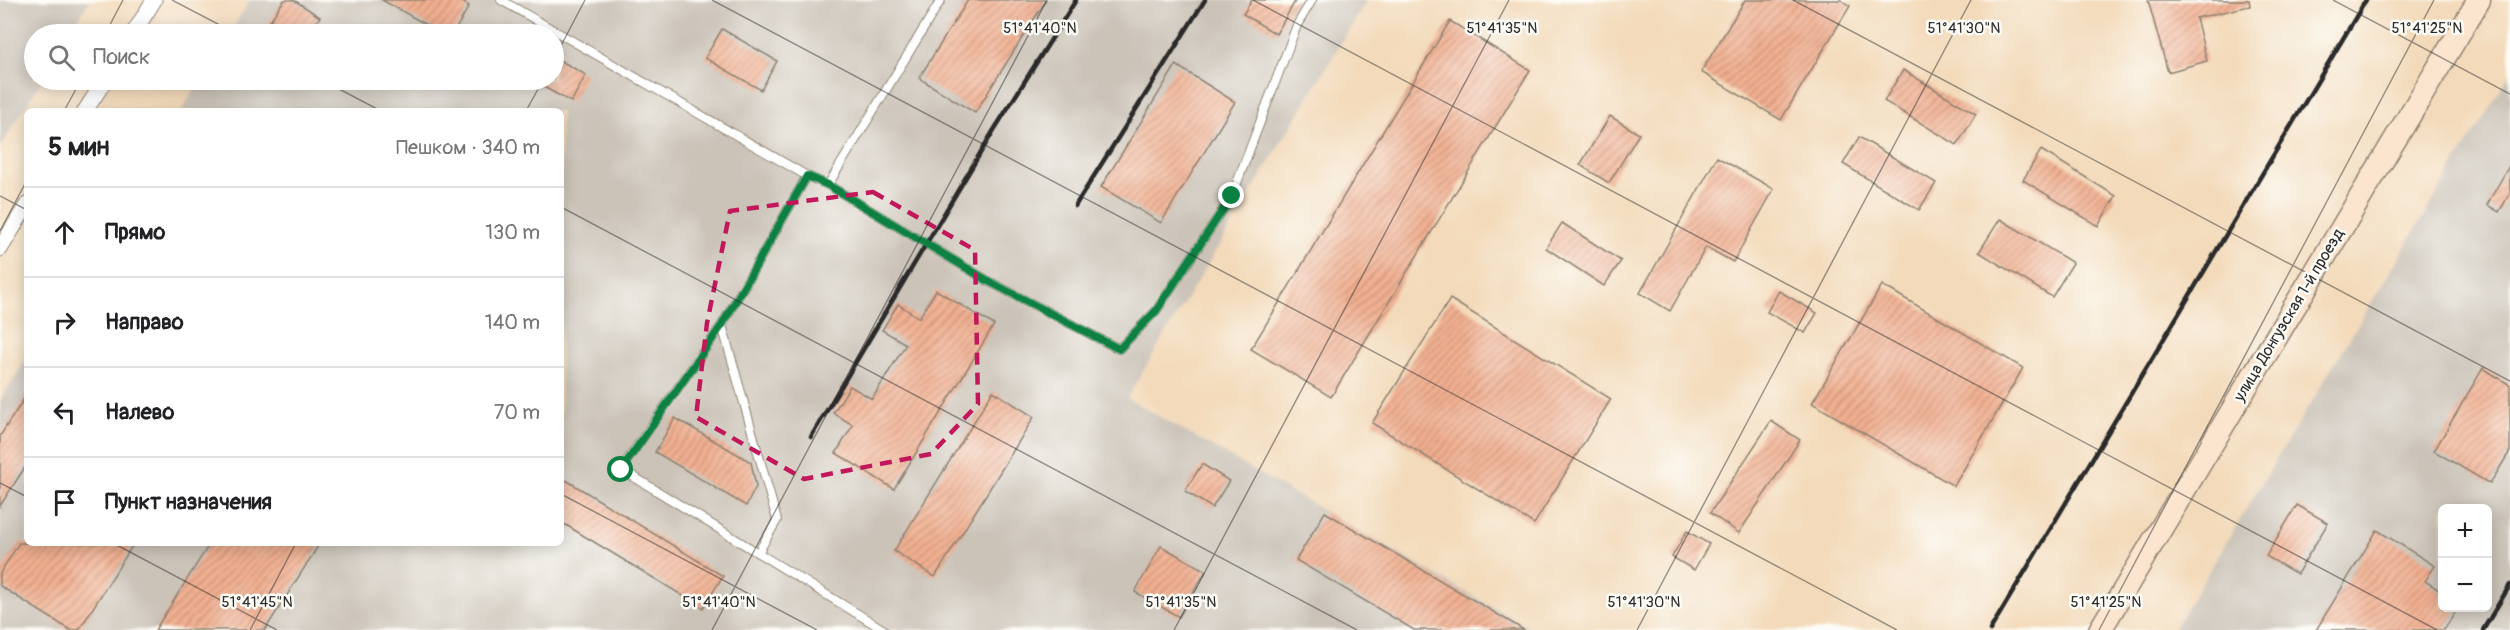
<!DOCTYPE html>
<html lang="ru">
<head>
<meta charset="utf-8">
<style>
	:root { --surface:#fff; --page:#f2f2f2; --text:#202124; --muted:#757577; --line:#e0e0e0 }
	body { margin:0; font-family:Pangolin,sans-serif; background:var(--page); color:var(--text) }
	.controls { position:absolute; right:18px; bottom:18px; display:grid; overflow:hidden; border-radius:9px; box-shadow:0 3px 15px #0003 }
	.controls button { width:54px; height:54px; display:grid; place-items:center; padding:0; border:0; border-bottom:2px solid var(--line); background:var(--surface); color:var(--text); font:30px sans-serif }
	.stop { position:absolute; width:18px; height:18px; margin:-14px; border:4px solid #0b8043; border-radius:50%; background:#fff }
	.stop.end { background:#0b8043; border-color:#fff; box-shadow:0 2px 6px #0008 }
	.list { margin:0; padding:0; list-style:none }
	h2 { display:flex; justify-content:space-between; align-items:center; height:78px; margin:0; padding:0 24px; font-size:26px }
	h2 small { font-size:20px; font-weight:400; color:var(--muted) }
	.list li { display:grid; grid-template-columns:39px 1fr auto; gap:18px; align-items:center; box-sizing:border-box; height:90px; padding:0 24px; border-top:2px solid var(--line) }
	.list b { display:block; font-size:22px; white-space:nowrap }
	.list em { font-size:20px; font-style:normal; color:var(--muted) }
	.icon { flex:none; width:33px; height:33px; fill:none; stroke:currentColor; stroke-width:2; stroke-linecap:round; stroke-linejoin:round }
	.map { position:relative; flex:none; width:2510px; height:630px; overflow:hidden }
	.search { position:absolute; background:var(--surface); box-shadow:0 3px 15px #0003; left:24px; top:24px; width:540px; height:66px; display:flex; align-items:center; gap:15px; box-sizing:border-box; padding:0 21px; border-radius:33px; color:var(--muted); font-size:22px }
	.panel { position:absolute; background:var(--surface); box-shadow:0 3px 15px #0003; left:24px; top:108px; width:540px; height:438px; border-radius:9px }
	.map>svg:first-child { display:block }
	.industrial { fill:#cbc3b8; fill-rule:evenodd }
	.building { fill:url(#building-hatch) }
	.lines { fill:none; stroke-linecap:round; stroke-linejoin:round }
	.lane-casing { stroke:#8f8272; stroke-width:10 }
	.street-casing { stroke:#8f8272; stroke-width:17 }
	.secondary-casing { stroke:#8f8272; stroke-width:25 }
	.lane { stroke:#fff; stroke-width:8 }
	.street { stroke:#fff; stroke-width:15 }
	.secondary { stroke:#fbe5cf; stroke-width:22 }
	.rail { stroke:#2b2b2b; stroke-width:4.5 }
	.route { stroke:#0b8043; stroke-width:8 }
	.marked { fill:none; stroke:#c2185b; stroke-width:4.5; stroke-dasharray:12 8; stroke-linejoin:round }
	.ticks { fill:none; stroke:#2b2b2b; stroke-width:1.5; stroke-opacity:0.45 }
	.labels { text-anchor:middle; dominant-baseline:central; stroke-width:5; stroke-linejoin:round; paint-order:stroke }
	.street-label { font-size:16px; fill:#2b2b2b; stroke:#fdfcf7 }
	.ticks-label { font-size:15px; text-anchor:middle; fill:#2b2b2b; stroke:#fdfcf7; stroke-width:5; stroke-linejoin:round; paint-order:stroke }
</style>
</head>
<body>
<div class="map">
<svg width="2510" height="630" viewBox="0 0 2510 630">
	<defs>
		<pattern id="building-hatch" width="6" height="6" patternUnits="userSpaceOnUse" patternTransform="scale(1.5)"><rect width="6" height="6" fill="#f2b091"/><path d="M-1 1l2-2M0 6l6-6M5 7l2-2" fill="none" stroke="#c48f77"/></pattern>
	</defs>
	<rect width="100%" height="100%" fill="#fdfcf7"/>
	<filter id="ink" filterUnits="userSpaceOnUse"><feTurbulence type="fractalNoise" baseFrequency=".0167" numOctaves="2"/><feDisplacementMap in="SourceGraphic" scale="12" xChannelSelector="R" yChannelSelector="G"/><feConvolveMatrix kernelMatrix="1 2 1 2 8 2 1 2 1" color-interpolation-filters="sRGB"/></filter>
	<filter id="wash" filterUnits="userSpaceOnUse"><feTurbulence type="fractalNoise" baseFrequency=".008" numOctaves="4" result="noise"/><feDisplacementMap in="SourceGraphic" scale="24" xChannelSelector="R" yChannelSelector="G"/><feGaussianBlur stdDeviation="1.35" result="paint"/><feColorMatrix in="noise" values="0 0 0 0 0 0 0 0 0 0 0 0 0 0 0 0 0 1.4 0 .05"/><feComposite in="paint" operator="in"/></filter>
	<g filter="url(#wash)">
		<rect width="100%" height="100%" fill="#f3daba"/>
		<g class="industrial">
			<path d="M0,0H90L69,34H34V80H42L0,148Z"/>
			<path d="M250,0H1367L1127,398L1532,630H0V401L27,358V543H561V111H181L201,80H554V34H229Z"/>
			<path d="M2510,74V630H2173ZM2442,508H2488V608H2442Z"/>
		</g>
		<g id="blocks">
			<g class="building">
				<path d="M284,0H294L320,17L308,34H261Z"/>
				<path d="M382,0H459L469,6L453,34H443Z"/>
				<path d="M968,0H1046L975,113L919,78Z"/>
				<path d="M1252,0H1296L1276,34L1243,14Z"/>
				<path d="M1745,0H1841L1850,6L1781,120L1701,72Z"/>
				<path d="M2148,0H2249L2250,6L2196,18L2207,61L2168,72Z"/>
				<path d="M1450,21L1530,70L1331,397L1251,349Z"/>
				<path d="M722,29L777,61L761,90L705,58Z"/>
				<path d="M554,57L586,75L571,102L531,80H554Z"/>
				<path d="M1176,65L1235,102L1161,223L1101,187Z"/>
				<path d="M1903,70L1976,114L1957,145L1884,101Z"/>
				<path d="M1610,116L1639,134L1609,183L1580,165Z"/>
				<path d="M1859,137L1936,183L1919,210L1843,164Z"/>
				<path d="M2041,150L2116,196L2098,226L2023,180Z"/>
				<path d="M1717,157L1774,189L1733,262L1706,247L1670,311L1640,293Z"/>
				<path d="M2510,164V193L2499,212L2487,205Z"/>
				<path d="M2000,219L2073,263L2052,297L1979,252Z"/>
				<path d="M1562,223L1621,261L1604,286L1546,248Z"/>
				<path d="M1882,285L2023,368L1954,486L1812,403Z"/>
				<path d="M936,290L994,325L894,489L836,453L853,425L833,413L850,386L872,399L906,344L882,330L898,304L919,318Z"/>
				<path d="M1779,291L1817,313L1805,333L1767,312Z"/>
				<path d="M1450,299L1611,399L1534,524L1372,423Z"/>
				<path d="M2483,368L2510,385V451L2490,484L2434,451Z"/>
				<path d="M993,391L1034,417L935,577L894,551Z"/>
				<path d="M27,394V464L0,506V436Z"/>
				<path d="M675,418L751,462L756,487L746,506L655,452Z"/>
				<path d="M1771,421L1800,440L1739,533L1710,513Z"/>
				<path d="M1202,464L1229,481L1212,508L1185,491Z"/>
				<path d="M566,480L723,576L703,608L561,522V487Z"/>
				<path d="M2297,505L2328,523L2297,574L2266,556Z"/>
				<path d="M1325,512L1524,630H1414L1296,560Z"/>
				<path d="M2377,530L2435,566L2425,581L2442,592V608H2458L2444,630H2316Z"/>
				<path d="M1687,531L1709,544L1694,570L1672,557Z"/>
				<path d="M19,543H134L79,630H70L0,586V573Z"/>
				<path d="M210,543H320L265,630H155Z"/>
				<path d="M1161,546L1206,571L1179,617L1135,592Z"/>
			</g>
		</g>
	</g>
	<g filter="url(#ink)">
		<use href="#blocks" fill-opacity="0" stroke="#8f8272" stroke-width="1.5"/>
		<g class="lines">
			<g class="lane-casing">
				<g id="lane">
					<path d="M501,0L807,176L828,185L990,282L1119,349L1156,311L1232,196L1297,25L1312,0"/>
					<path d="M807,176L722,325L621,469L884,630"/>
					<path d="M828,185L941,0"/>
					<path d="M722,325L777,520L758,553"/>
				</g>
			</g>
			<g class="street-casing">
				<g id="street">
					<path d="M133,34L154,0"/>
					<path d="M85,111L105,80"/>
					<path d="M0,249L27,205"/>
				</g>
			</g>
			<g class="secondary-casing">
				<path id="secondary" d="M2100,630L2479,0"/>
			</g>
			<use href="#lane" class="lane"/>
			<use href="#street" class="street"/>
			<use href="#secondary" class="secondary"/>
			<g class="rail">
				<path d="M1075,206L1205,0"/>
				<path d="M811,437L994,130L1076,0"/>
				<path d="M1990,630L2366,0"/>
				<path d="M2483,630L2510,585"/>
			</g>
		</g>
	</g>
	<g class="lines" filter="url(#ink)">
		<path class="route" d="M621,470L722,325L807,176L828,185L990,282L1119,349L1156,311L1232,196"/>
	</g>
	<path class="marked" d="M873,192L975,250L978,404L931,454L804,479L696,417L707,323L730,211Z"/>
	<path class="ticks" d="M172,0L237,34M712,0L1897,630M1253,0L2437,630M1793,0L2510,381M2333,0L2510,94M105,34L123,0M554,59L585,0M322,80L381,111M64,111L81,80M526,111L543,80M0,196L27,210M561,207L1357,630M0,231L27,180M0,483L27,497M561,494L817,630M113,543L277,630M250,630L296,543M712,630L1047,0M1174,630L1509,0M1637,630L1971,0M2099,630L2434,0"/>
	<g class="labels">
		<g class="street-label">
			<text transform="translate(2289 315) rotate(-59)">улица Донгузская 1-й проезд</text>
		</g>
	</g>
	<g class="ticks-label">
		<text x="2427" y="33">51°41'25"N</text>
		<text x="1040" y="33">51°41'40"N</text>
		<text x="1502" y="33">51°41'35"N</text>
		<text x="1964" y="33">51°41'30"N</text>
		<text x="257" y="607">51°41'45"N</text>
		<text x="719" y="607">51°41'40"N</text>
		<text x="1181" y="607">51°41'35"N</text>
		<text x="1644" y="607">51°41'30"N</text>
		<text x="2106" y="607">51°41'25"N</text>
	</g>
</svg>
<div class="controls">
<button>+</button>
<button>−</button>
</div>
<div class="stop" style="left:621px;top:470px"></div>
<div class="stop end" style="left:1232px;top:196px"></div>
<div class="search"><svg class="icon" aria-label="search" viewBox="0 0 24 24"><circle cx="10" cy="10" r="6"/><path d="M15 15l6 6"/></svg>Поиск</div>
<section class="panel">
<h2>5 мин<small>Пешком · 340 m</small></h2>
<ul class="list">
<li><svg class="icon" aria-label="ahead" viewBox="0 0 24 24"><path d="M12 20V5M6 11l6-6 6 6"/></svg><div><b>Прямо</b></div><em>130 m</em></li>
<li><svg class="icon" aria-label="right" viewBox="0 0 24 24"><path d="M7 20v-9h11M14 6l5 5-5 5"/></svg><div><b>Направо</b></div><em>140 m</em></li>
<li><svg class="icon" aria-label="left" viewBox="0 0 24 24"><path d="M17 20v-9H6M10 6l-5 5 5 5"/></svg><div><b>Налево</b></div><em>70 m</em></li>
<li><svg class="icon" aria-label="arrive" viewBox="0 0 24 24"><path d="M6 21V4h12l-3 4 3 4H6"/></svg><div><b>Пункт назначения</b></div></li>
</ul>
</section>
</div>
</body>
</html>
